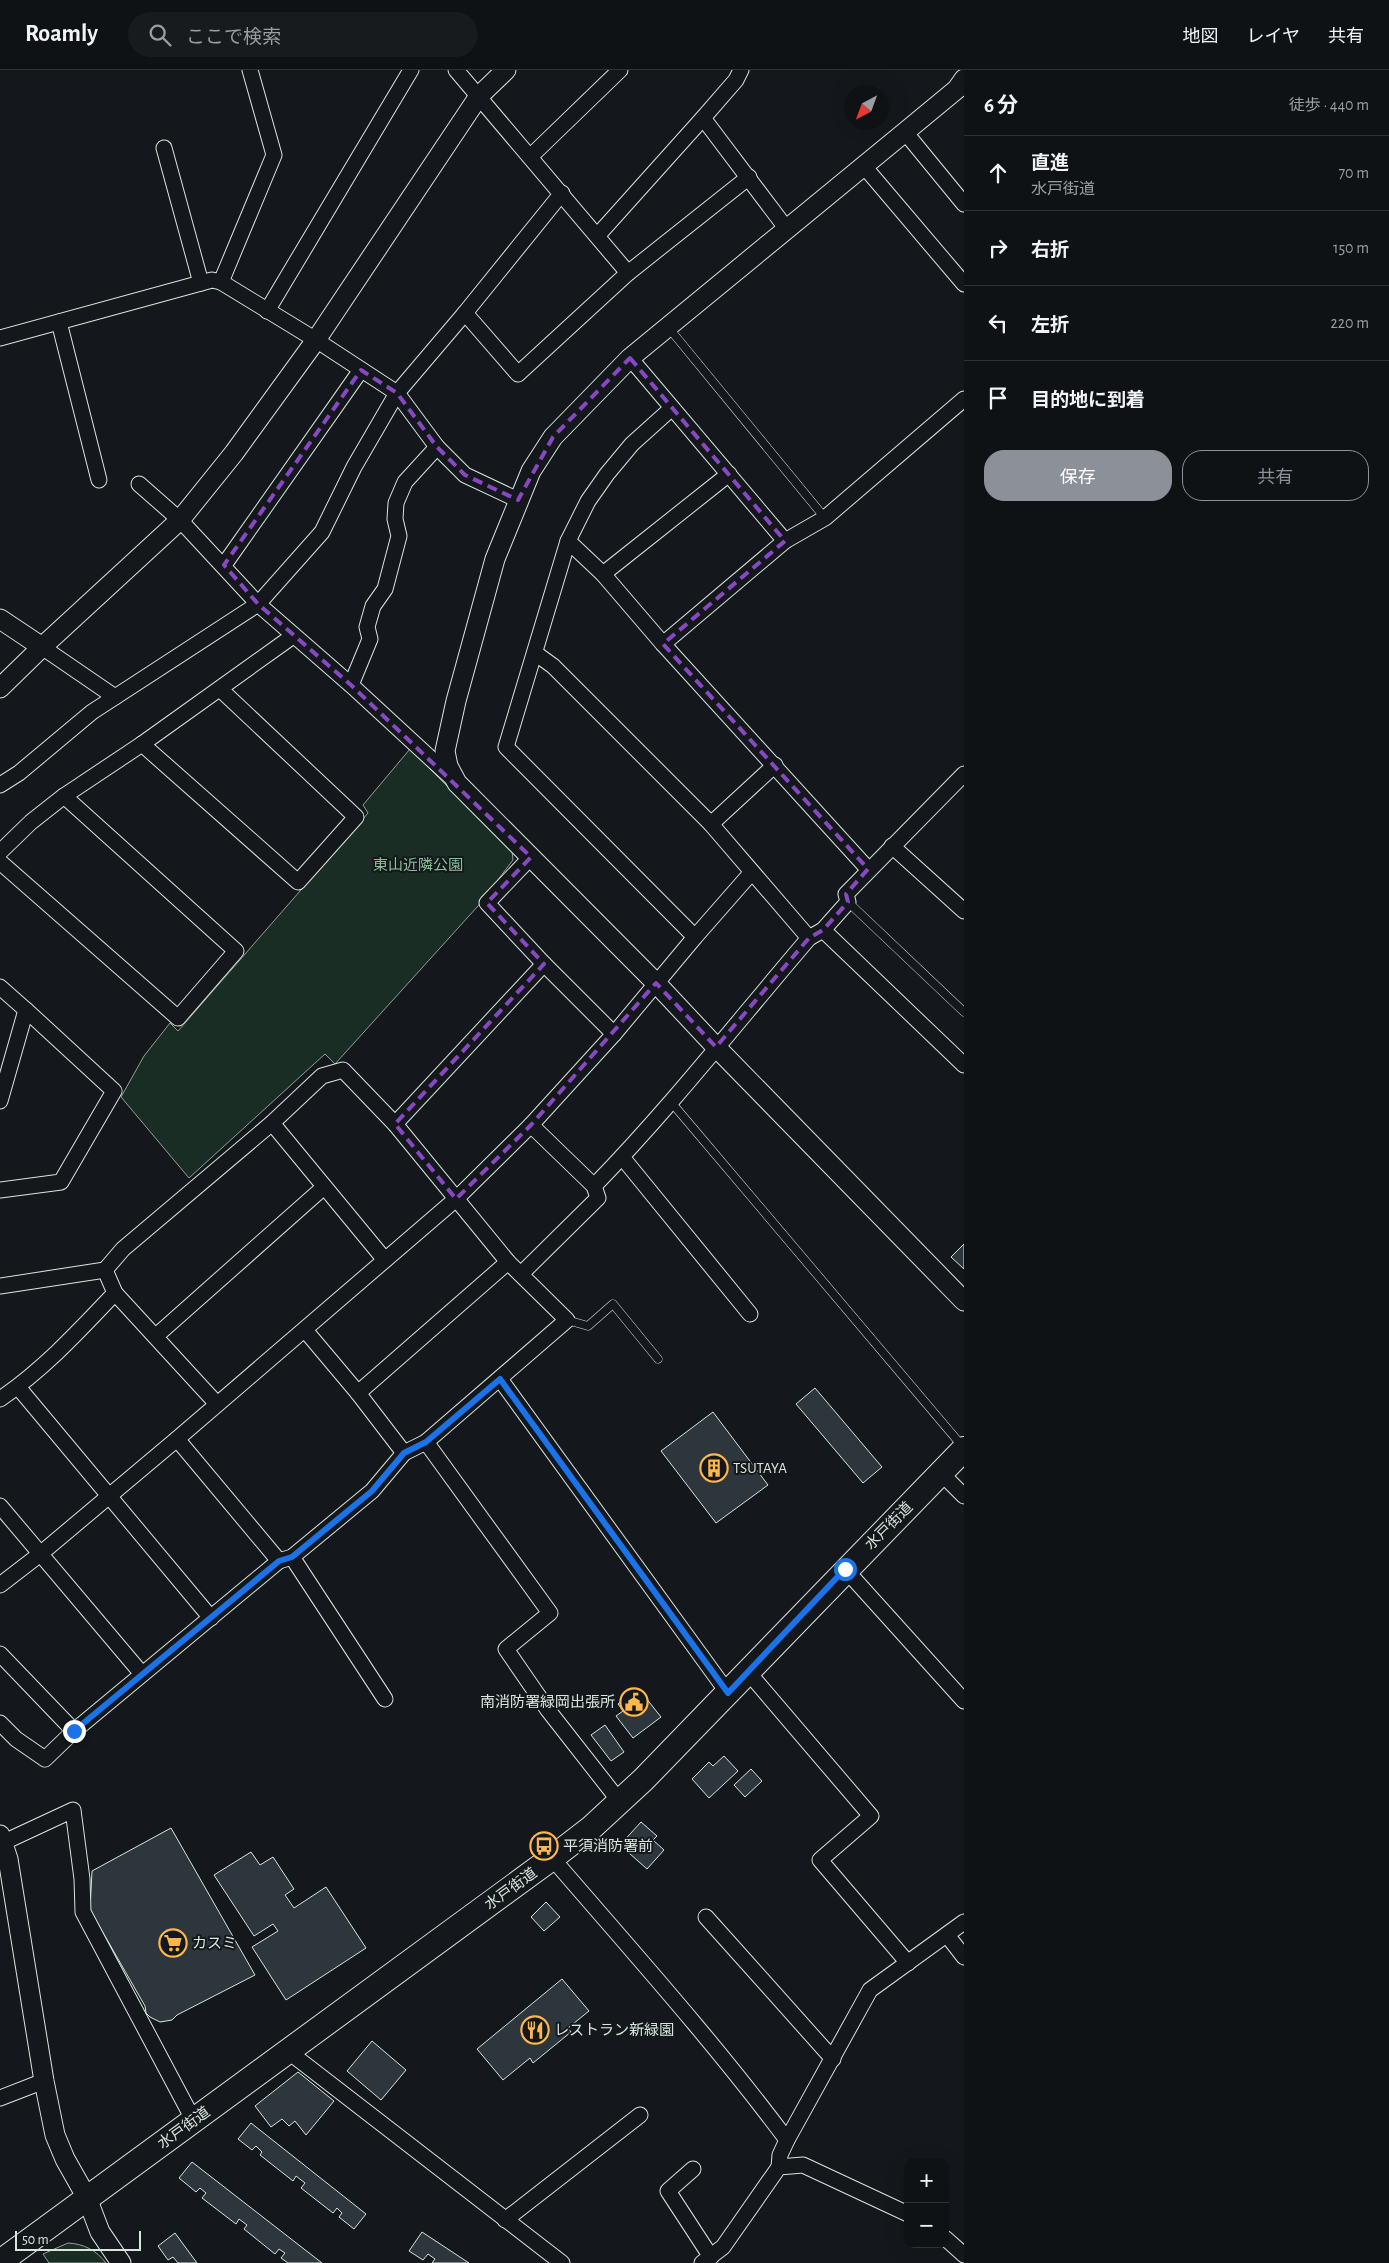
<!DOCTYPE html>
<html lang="ja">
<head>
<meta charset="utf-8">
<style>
	:root { --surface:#0f1215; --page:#181b1e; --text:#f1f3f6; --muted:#9b9ea0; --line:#2f3234; --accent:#8c9099 }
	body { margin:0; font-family:"Alegreya Sans","Noto Sans JP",sans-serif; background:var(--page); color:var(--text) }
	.controls { position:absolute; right:15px; bottom:15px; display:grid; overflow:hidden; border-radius:10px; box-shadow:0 5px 20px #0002 }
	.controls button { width:45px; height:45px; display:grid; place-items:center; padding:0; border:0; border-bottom:1px solid var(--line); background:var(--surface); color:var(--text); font:25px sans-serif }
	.compass { position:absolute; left:844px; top:15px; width:45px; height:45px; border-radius:50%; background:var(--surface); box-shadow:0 5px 20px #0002; rotate:221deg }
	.scale { position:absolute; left:15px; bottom:12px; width:126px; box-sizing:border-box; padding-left:5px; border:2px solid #d8e6dc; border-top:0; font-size:14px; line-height:18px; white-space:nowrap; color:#d8e6dc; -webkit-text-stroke:4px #14181c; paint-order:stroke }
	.stop { position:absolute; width:15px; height:15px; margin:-11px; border:4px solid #1a73e8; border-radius:50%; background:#fff }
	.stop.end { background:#1a73e8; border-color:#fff; box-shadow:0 1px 5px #0008 }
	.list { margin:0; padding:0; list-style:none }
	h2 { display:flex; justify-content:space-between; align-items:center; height:65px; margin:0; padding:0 20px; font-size:21px }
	h2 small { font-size:16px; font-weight:400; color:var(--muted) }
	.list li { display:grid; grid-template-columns:32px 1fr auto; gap:15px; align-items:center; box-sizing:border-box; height:75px; padding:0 20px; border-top:1px solid var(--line) }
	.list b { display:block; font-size:19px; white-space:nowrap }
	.list p { margin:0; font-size:16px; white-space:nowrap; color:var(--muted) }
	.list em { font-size:16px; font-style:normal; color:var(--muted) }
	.actions { display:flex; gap:10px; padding:15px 20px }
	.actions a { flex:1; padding:11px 0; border:1px solid var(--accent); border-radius:20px; text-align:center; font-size:18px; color:var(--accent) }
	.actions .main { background:var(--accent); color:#fff }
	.icon { flex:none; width:28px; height:28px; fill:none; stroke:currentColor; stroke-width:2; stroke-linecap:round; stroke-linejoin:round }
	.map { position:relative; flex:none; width:964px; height:2193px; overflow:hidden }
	header { display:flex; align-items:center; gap:30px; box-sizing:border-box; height:70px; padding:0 25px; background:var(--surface); border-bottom:1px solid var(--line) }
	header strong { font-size:24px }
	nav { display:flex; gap:28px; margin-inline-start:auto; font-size:18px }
	.search { width:350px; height:45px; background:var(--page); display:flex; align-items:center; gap:12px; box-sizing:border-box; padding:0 18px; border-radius:28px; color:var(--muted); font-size:19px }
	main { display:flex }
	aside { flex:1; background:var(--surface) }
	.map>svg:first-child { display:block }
	.green { fill:#1a2d24; stroke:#939e99 }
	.building { fill:#2c363c; stroke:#d8e6dc }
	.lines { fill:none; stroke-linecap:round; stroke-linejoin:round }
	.service-casing { stroke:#d8e6dc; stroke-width:9 }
	.minor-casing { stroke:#d8e6dc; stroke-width:17 }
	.tertiary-casing { stroke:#d8e6dc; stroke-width:21 }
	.primary-casing { stroke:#d8e6dc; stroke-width:26 }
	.service { stroke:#14181c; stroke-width:8 }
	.minor { stroke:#14181c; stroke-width:15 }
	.tertiary { stroke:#14181c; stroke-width:19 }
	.primary { stroke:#14181c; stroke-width:24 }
	.route { stroke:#1a73e8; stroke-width:6 }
	.marked { fill:none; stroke:#8948c3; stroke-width:4; stroke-dasharray:10 6; stroke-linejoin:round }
	.labels { text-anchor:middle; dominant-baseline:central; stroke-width:4; stroke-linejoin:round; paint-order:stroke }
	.park-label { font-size:15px; fill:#8ac095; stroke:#14181c }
	.poi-label { font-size:15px; fill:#d8e6dc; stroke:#14181c; text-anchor:start }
	.street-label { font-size:15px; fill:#d8e6dc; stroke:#14181c }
</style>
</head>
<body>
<header>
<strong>Roamly</strong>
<div class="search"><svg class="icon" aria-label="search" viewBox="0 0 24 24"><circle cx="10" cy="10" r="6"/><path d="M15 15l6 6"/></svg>ここで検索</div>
<nav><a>地図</a><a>レイヤ</a><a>共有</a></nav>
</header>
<main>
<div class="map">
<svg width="964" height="2193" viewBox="0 0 964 2193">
	<rect width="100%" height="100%" fill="#14181c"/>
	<g class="green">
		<path d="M410,679L512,781L513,790L478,836L335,994L325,984L189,1108L121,1027L144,986L170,953L178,961L368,743L363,735Z"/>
		<path d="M68,2173C84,2174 96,2180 106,2193H49L43,2184Z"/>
	</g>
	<g class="building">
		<path d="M964,1174V1199L951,1187Z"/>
		<path d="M815,1318L882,1397L863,1413L796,1334Z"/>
		<path d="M713,1342L768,1415L716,1453L661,1381Z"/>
		<path d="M638,1618L661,1647L633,1668L616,1646L623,1641L618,1634Z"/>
		<path d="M605,1655L624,1682L611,1691L591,1665Z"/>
		<path d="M724,1686L738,1701L709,1728L692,1709L709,1692L713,1696Z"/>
		<path d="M751,1699L762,1711L745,1727L734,1715Z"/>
		<path d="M641,1752L657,1766L653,1770L664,1780L647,1799L620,1775Z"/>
		<path d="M171,1758L255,1905L177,1945L172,1950L160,1952L150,1947L146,1943L145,1936L90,1840L92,1801Z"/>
		<path d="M251,1782L260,1795L273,1787L294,1819L285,1825L294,1838L326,1817L366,1878L286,1930L252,1877L278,1861L273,1854L254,1866L214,1805Z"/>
		<path d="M546,1832L560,1847L544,1861L531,1847Z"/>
		<path d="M562,1909L589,1941L568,1958L571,1962L533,1993L530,1988L503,2010L477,1979Z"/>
		<path d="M372,1971L406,2000L381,2030L347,2001Z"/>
		<path d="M298,2002L334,2031L306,2065L295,2051L289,2056L282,2049L271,2057L255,2036Z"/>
		<path d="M251,2053L366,2144L354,2159L339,2147L342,2143L337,2138L333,2143L301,2118L305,2113L296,2106L293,2111L260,2085L262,2082L256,2076L252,2080L238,2069Z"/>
		<path d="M192,2092L322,2193H288L281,2188L285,2183L279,2179L275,2184L244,2159L247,2155L239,2149L236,2154L202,2128L206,2123L200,2118L196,2122L179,2108Z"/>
		<path d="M422,2162L469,2193H432L435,2189L428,2184L423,2190L409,2181Z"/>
		<path d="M175,2163L197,2193H178L173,2187L168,2190L158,2176Z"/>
	</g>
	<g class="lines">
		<g class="service-casing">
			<g id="service">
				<path d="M668,257L825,448"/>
				<path d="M848,832L964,942"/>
				<path d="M671,1032L963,1377"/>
				<path d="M567,1250L588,1256L613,1234L658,1289"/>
			</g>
		</g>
		<g class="minor-casing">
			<g id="minor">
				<path d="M456,0L628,203"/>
				<path d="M703,48L786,158"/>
				<path d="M905,62L964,134"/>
				<path d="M164,78L201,213"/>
				<path d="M531,86L620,0"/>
				<path d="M863,95L964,214"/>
				<path d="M598,165L703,48L736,10L741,0"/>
				<path d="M221,212L274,85L250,0"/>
				<path d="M267,241L411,0"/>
				<path d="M465,243L518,304L628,203L749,107"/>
				<path d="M59,252L99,410"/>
				<path d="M0,268L212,210L221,212L316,270L397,323L437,377L465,405L518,430"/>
				<path d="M630,288L785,471"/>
				<path d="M672,338L632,374L607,404L588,431L568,471L506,677L695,867"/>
				<path d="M139,414L180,450L258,534L351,615L453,709"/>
				<path d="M568,471L603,504L663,574L868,799"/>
				<path d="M224,495L361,300"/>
				<path d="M603,504L729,404"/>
				<path d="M663,574L785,471L825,448L964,329"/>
				<path d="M42,577L115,627"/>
				<path d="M535,583L553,596L711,754L809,868"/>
				<path d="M351,615L370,569L367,557L373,536L385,519L399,466L395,449L396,433L405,412L437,377"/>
				<path d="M142,674L298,812L356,747L220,619"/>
				<path d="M0,715L19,703L92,642L258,534L322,462L354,397L397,323L465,243L562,123"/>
				<path d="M711,754L775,695"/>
				<path d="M892,776L964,841"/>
				<path d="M0,782L31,752L64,726L142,674L293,566"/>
				<path d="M531,787L487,833L544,894L614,964"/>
				<path d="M0,792L178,948L236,881L64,726"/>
				<path d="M823,860L964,995"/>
				<path d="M0,917L26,940L0,1031"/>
				<path d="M272,1053L385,1190"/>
				<path d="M395,1054L544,894"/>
				<path d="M622,1087L750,1244"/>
				<path d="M594,1116C670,1038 738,951 809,868L823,860L848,832L846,824L964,704"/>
				<path d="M0,1120L61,1112L114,1021L26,940"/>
				<path d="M105,1200L115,1223L217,1334"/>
				<path d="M521,1204L598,1128L594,1116L531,1055"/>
				<path d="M0,1216L105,1200L123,1179L272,1053L322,1006L343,1000L395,1054L508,1192L567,1250L426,1372L404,1383L358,1323L305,1260"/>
				<path d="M156,1266L324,1117"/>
				<path d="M500,1309L728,1623"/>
				<path d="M18,1317L211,1548"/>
				<path d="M358,1323L508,1192"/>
				<path d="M0,1329C43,1300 79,1261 115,1223"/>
				<path d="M177,1369L279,1491"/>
				<path d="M426,1372L550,1543L506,1579L548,1640L620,1732"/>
				<path d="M941,1403L964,1426"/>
				<path d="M0,1436L142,1604"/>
				<path d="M292,1487L385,1629"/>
				<path d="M845,1499L964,1631"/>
				<path d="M0,1515L39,1485L177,1369L456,1129L531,1055L614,964L695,867L752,802"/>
				<path d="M0,1584L74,1661"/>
				<path d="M748,1602L871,1746L820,1790L908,1893"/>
				<path d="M0,1653L16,1669L45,1689L74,1661L279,1491L292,1487L372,1421L404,1383"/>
				<path d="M0,1774L73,1740L82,1809L83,1842L194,2051"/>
				<path d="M552,1788C632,1881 714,1972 787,2070"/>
				<path d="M706,1847L833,1989"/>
				<path d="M947,1865L964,1887"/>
				<path d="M289,1982L562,2193"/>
				<path d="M0,2028L44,2011"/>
				<path d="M779,2097L780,2085L787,2070L870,1920L964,1852"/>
				<path d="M693,2099L668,2121L711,2187"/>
				<path d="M505,2150L640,2045"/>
				<path d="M945,2168L964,2185"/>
				<path d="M702,2193L723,2177L779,2097L803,2095L908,2144"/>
			</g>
		</g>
		<g class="tertiary-casing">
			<g id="tertiary">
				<path d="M964,9L957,19L905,62L630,288L553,367L531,401L495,489L456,631L445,681L448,696L457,713L656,913L716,977L964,1231"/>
				<path d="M0,549L42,577"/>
				<path d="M0,618L42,577L180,450L234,383L316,270L479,26L506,0"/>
				<path d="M0,1765L8,1789L44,2011L55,2065L65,2089L87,2128L100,2162L121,2193"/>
			</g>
		</g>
		<g class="primary-casing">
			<path id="primary" d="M0,2192L552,1788L591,1758L643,1710L964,1379"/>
		</g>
		<use href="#service" class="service"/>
		<use href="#minor" class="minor"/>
		<use href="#tertiary" class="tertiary"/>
		<use href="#primary" class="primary"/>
	</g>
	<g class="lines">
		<path class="route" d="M74,1661L279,1491L292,1487L372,1421L404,1383L426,1372L500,1309L728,1623L845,1499"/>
	</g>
	<path class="marked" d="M630,288L785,471L663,574L868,799L846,824L848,832L823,860L809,868L716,977L656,913L531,1055L456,1129L395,1054L544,894L487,833L531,787L351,615L258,534L224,495L361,300L397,323L437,377L465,405L518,430L553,367Z"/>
	<defs>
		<g id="building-ring" transform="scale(1.4375)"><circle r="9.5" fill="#14181c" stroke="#ffb74d" stroke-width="1.5"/><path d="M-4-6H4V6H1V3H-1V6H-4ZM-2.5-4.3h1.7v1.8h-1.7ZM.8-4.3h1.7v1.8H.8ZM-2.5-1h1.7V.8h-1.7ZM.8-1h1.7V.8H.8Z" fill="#ffb74d"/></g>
		<g id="civic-ring" transform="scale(1.4375)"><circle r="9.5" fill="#14181c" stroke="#ffb74d" stroke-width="1.5"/><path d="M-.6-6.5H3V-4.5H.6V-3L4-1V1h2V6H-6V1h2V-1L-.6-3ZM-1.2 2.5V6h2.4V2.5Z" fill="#ffb74d"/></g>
		<g id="bus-ring" transform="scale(1.4375)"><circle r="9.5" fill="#14181c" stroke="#ffb74d" stroke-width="1.5"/><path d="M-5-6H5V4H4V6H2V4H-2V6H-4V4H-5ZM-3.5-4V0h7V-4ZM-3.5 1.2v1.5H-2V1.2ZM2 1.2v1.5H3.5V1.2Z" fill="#ffb74d"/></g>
		<g id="supermarket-ring" transform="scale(1.4375)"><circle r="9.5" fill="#14181c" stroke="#ffb74d" stroke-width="1.5"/><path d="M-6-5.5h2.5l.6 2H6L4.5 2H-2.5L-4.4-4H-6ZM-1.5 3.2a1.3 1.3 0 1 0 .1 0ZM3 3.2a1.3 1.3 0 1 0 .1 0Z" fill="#ffb74d"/></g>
		<g id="restaurant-ring" transform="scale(1.4375)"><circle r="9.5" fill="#14181c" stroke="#ffb74d" stroke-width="1.5"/><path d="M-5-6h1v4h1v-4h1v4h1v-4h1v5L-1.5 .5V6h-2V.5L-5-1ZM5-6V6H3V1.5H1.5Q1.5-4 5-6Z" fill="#ffb74d"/></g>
	</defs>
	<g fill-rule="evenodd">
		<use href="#building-ring" x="714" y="1398"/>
		<use href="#civic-ring" x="634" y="1632"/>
		<use href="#bus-ring" x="544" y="1776"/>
		<use href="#supermarket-ring" x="173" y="1873"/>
		<use href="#restaurant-ring" x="535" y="1960"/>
	</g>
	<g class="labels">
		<g class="park-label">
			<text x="418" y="795">東山近隣公園</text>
		</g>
		<g class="poi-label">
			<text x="733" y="1398">TSUTAYA</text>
			<text x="615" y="1632" text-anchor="end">南消防署緑岡出張所</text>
			<text x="563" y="1776">平須消防署前</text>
			<text x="192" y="1873">カスミ</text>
			<text x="554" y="1960">レストラン新緑園</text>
		</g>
		<g class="street-label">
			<text transform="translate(889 1456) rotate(-45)">水戸街道</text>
			<text transform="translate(511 1819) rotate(-36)">水戸街道</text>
			<text transform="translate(184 2058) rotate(-36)">水戸街道</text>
		</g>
	</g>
</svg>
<div class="controls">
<button>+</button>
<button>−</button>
</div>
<svg class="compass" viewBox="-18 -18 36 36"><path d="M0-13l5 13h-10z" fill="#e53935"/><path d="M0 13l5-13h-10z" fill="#9b9ea0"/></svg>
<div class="scale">50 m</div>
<div class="stop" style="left:845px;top:1499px"></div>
<div class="stop end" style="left:74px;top:1661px"></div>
</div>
<aside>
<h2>6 分<small>徒歩 · 440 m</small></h2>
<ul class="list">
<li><svg class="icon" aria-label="ahead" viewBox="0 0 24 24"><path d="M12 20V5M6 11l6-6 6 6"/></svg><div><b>直進</b><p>水戸街道</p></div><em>70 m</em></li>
<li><svg class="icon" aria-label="right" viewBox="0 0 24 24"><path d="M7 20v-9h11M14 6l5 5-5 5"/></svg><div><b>右折</b></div><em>150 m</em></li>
<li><svg class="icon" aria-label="left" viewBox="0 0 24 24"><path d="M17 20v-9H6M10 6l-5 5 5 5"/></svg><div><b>左折</b></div><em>220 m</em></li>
<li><svg class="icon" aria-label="arrive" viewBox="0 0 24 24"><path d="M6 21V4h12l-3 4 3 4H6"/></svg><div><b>目的地に到着</b></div></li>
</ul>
<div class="actions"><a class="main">保存</a><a>共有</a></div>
</aside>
</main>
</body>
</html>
